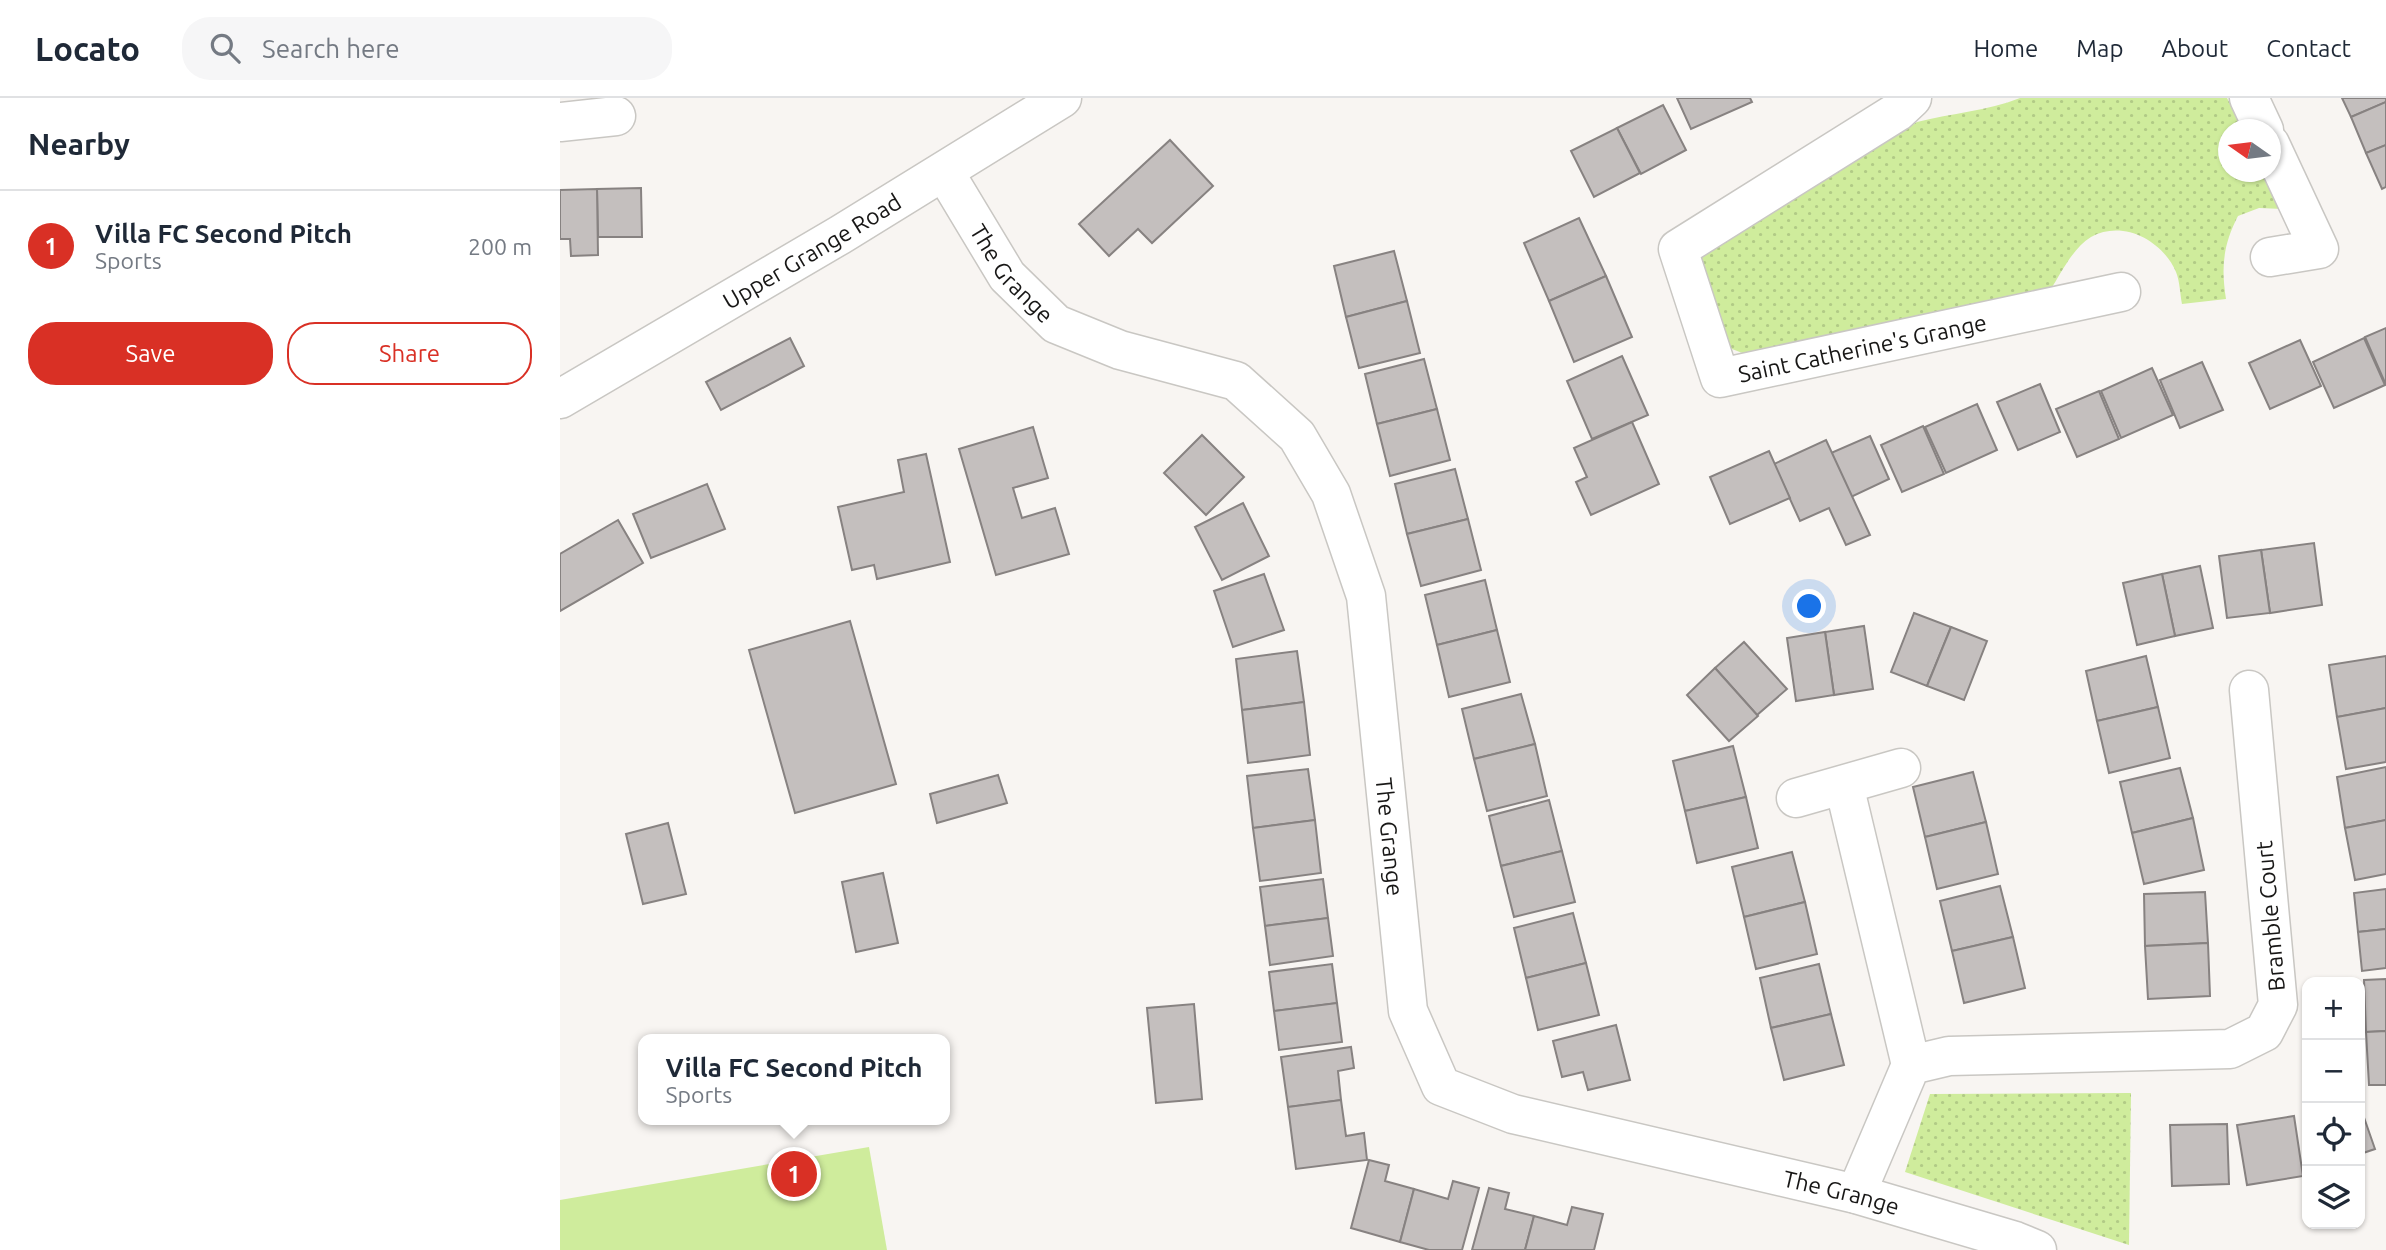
<!DOCTYPE html>
<html lang="en">
<head>
<meta charset="utf-8">
<style>
	:root { --surface:#fff; --page:#f6f6f7; --text:#1f2937; --muted:#747a83; --line:#e0e1e3; --accent:#d93025 }
	body { margin:0; font-family:Ubuntu,sans-serif; background:var(--page); color:var(--text) }
	.controls { position:absolute; right:21px; bottom:21px; display:grid; overflow:hidden; border-radius:14px; box-shadow:0 2px 5px #0004 }
	.controls button { width:63px; height:63px; display:grid; place-items:center; padding:0; border:0; border-bottom:2px solid var(--line); background:var(--surface); color:var(--text); font:35px sans-serif }
	.compass { position:absolute; left:1658px; top:21px; width:63px; height:63px; border-radius:50%; background:var(--surface); box-shadow:0 2px 5px #0004; rotate:284deg }
	.you { position:absolute; left:1250px; top:509px; width:24px; height:24px; margin:-18px; border:5px solid #fff; border-radius:50%; background:#1a73e8; box-shadow:0 0 0 10px #1a73e833 }
	.badge { display:grid; place-items:center; width:46px; height:46px; border-radius:50%; background:var(--accent); color:#fff; font-size:23px; font-weight:700 }
	.pin { position:absolute; translate:-50% -50%; border:4px solid #fff; box-shadow:0 2px 7px #0006 }
	.popup { position:absolute; left:78px; top:936px; width:312px; height:91px; box-sizing:border-box; display:grid; place-content:center; border-radius:14px; background:var(--surface); filter:drop-shadow(0 2px 5px #0005); font-size:23px; white-space:nowrap; color:var(--muted) }
	.popup b { font-size:26px; color:var(--text) }
	.popup::after { content:''; position:absolute; left:50%; top:100%; margin-left:-14px; border:14px solid transparent; border-top-color:var(--surface) }
	.list { margin:0; padding:0; list-style:none }
	h2 { display:flex; justify-content:space-between; align-items:center; height:91px; margin:0; padding:0 28px; font-size:30px }
	h2 small { font-size:23px; font-weight:400; color:var(--muted) }
	.list li { display:grid; grid-template-columns:46px 1fr auto; gap:21px; align-items:center; box-sizing:border-box; height:112px; padding:0 28px; border-top:2px solid var(--line) }
	.list b { display:block; font-size:26px; white-space:nowrap }
	.list p { margin:0; font-size:23px; white-space:nowrap; color:var(--muted) }
	.list em { font-size:23px; font-style:normal; color:var(--muted) }
	.actions { display:flex; gap:14px; padding:21px 28px }
	.actions a { flex:1; padding:16px 0; border:2px solid var(--accent); border-radius:28px; text-align:center; font-size:24px; color:var(--accent) }
	.actions .main { background:var(--accent); color:#fff }
	.icon { flex:none; width:38px; height:38px; fill:none; stroke:currentColor; stroke-width:2; stroke-linecap:round; stroke-linejoin:round }
	.map { position:relative; flex:none; width:1826px; height:1152px; overflow:hidden }
	header { display:flex; align-items:center; gap:42px; box-sizing:border-box; height:98px; padding:0 35px; background:var(--surface); border-bottom:2px solid var(--line) }
	header strong { font-size:33px }
	nav { display:flex; gap:38px; margin-inline-start:auto; font-size:24px }
	.search { width:490px; height:63px; background:var(--page); display:flex; align-items:center; gap:18px; box-sizing:border-box; padding:0 24px; border-radius:28px; color:var(--muted); font-size:26px }
	main { display:flex }
	aside { flex:1; background:var(--surface) }
	.map>svg:first-child { display:block }
	.grass { fill:url(#grass-dots) }
	.garden { fill:#cfec9c }
	.building { fill:#c4bfbe; stroke:#878281; stroke-width:2 }
	.lines { fill:none; stroke-linecap:round; stroke-linejoin:round }
	.minor-casing { stroke:#c9c7c3; stroke-width:41 }
	.minor { stroke:#fff; stroke-width:38 }
	.labels { text-anchor:middle; dominant-baseline:central; stroke-width:5; stroke-linejoin:round; paint-order:stroke }
	.street-label { font-size:23px; fill:#181716; stroke:#fff }
</style>
</head>
<body>
<header>
<strong>Locato</strong>
<div class="search"><svg class="icon" aria-label="search" viewBox="0 0 24 24"><circle cx="10" cy="10" r="6"/><path d="M15 15l6 6"/></svg>Search here</div>
<nav><a>Home</a><a>Map</a><a>About</a><a>Contact</a></nav>
</header>
<main>
<aside>
<h2>Nearby<small></small></h2>
<ul class="list">
<li><span class="badge">1</span><div><b>Villa FC Second Pitch</b><p>Sports</p></div><em>200 m</em></li>
</ul>
<div class="actions"><a class="main">Save</a><a>Share</a></div>
</aside>
<div class="map">
<svg width="1826" height="1152" viewBox="0 0 1826 1152">
	<defs>
		<pattern id="grass-dots" width="8" height="8" patternUnits="userSpaceOnUse" patternTransform="scale(1.75)"><rect width="8" height="8" fill="#cfec9c"/><path d="M2 2h.1M6 6h.1" fill="none" stroke="#b1ca86" stroke-width="1.8" stroke-linecap="round"/></pattern>
	</defs>
	<rect width="100%" height="100%" fill="#f8f5f2"/>
	<g class="grass">
		<path d="M1460,0H1667L1683,31L1668,32V74H1704L1723,111L1699,110L1678,118C1663,147 1661,169 1666,201L1622,206C1620,196 1620,184 1616,174C1603,143 1563,121 1531,139C1513,150 1501,175 1491,191L1195,260L1167,249L1139,160L1357,24C1392,15 1427,13 1460,0Z"/>
		<path d="M1571,995L1569,1147L1345,1074L1370,996Z"/>
	</g>
	<path class="garden" d="M309,1049L327,1152H0V1102Z"/>
	<g class="building">
		<path d="M1117,0H1190L1192,4L1131,31Z"/>
		<path d="M1782,0H1826V4L1791,19Z"/>
		<path d="M1826,4V47L1806,55L1791,19Z"/>
		<path d="M1103,7L1126,52L1081,76L1057,30Z"/>
		<path d="M1057,30L1080,75L1034,99L1011,53Z"/>
		<path d="M610,42L653,88L592,145L578,131L549,158L519,126Z"/>
		<path d="M1826,47V89L1822,91L1806,55Z"/>
		<path d="M81,90L82,139H38L37,91Z"/>
		<path d="M37,91L38,157L11,158L10,141H0V92Z"/>
		<path d="M1019,120L1046,178L989,203L964,145Z"/>
		<path d="M834,153L847,203L786,219L774,168Z"/>
		<path d="M1046,178L1072,239L1014,264L989,203Z"/>
		<path d="M847,203L860,255L799,270L786,219Z"/>
		<path d="M1826,230V287L1805,239Z"/>
		<path d="M230,240L244,268L161,312L146,284Z"/>
		<path d="M1804,240L1825,287L1774,310L1753,264Z"/>
		<path d="M1740,242L1761,288L1710,311L1689,265Z"/>
		<path d="M1062,258L1088,317L1032,341L1007,283Z"/>
		<path d="M864,261L877,311L817,326L805,276Z"/>
		<path d="M1642,264L1663,312L1620,330L1600,282Z"/>
		<path d="M1592,270L1613,317L1561,340L1541,293Z"/>
		<path d="M1480,286L1500,334L1458,352L1437,304Z"/>
		<path d="M1539,293L1559,341L1517,359L1496,311Z"/>
		<path d="M1417,306L1437,352L1386,375L1365,329Z"/>
		<path d="M877,311L890,362L830,378L817,326Z"/>
		<path d="M1072,324L1099,386L1031,417L1016,384L1027,379L1014,350Z"/>
		<path d="M1363,328L1384,376L1342,394L1321,347Z"/>
		<path d="M473,329L488,380L453,390L462,420L495,410L509,456L436,477L399,351Z"/>
		<path d="M642,337L684,379L646,417L604,375Z"/>
		<path d="M1310,338L1329,381L1291,399L1271,355Z"/>
		<path d="M1266,342L1310,437L1286,447L1269,410L1240,423L1214,366Z"/>
		<path d="M1209,353L1230,400L1170,426L1150,379Z"/>
		<path d="M366,356L390,464L317,481L314,467L292,472L278,409L344,394L338,362Z"/>
		<path d="M895,371L908,421L847,436L835,386Z"/>
		<path d="M147,386L165,431L91,460L73,416Z"/>
		<path d="M683,405L709,458L662,482L635,429Z"/>
		<path d="M908,421L921,472L861,488L847,436Z"/>
		<path d="M58,422L83,465L0,513V456Z"/>
		<path d="M1754,445L1762,507L1710,515L1701,452Z"/>
		<path d="M1701,452L1710,515L1667,520L1659,458Z"/>
		<path d="M1640,468L1653,530L1615,538L1602,476Z"/>
		<path d="M704,476L724,532L673,549L654,493Z"/>
		<path d="M1602,476L1615,538L1577,547L1563,485Z"/>
		<path d="M925,482L937,532L877,547L865,497Z"/>
		<path d="M1354,515L1391,529L1367,588L1331,574Z"/>
		<path d="M290,523L336,686L235,715L189,552Z"/>
		<path d="M1304,528L1313,591L1274,597L1265,534Z"/>
		<path d="M1391,529L1427,543L1404,602L1367,588Z"/>
		<path d="M937,532L950,584L889,599L877,547Z"/>
		<path d="M1265,534L1274,597L1236,603L1227,540Z"/>
		<path d="M1184,544L1227,591L1197,617L1155,570Z"/>
		<path d="M737,553L744,604L682,612L676,561Z"/>
		<path d="M1586,558L1598,609L1537,623L1526,573Z"/>
		<path d="M1826,558V610L1777,619L1769,567Z"/>
		<path d="M1155,570L1198,618L1169,643L1127,597Z"/>
		<path d="M961,596L975,646L914,661L902,611Z"/>
		<path d="M744,604L750,657L688,665L682,612Z"/>
		<path d="M1598,609L1610,660L1549,675L1537,623Z"/>
		<path d="M1826,610V664L1786,671L1777,619Z"/>
		<path d="M975,646L987,698L927,713L914,661Z"/>
		<path d="M1173,648L1186,699L1125,713L1113,663Z"/>
		<path d="M1826,669V722L1785,730L1777,679Z"/>
		<path d="M1620,670L1633,720L1572,735L1560,684Z"/>
		<path d="M748,671L755,722L693,730L687,678Z"/>
		<path d="M1413,674L1426,724L1365,739L1353,689Z"/>
		<path d="M438,677L447,705L377,725L370,696Z"/>
		<path d="M1186,699L1198,750L1137,765L1125,713Z"/>
		<path d="M989,702L1002,753L941,768L929,718Z"/>
		<path d="M1633,720L1644,772L1584,786L1572,735Z"/>
		<path d="M755,722L761,775L700,783L693,730Z"/>
		<path d="M1826,722V776L1795,782L1785,730Z"/>
		<path d="M1426,724L1438,776L1377,791L1365,739Z"/>
		<path d="M108,725L126,796L83,806L66,736Z"/>
		<path d="M1002,753L1015,804L954,819L941,768Z"/>
		<path d="M1232,754L1245,804L1184,819L1172,769Z"/>
		<path d="M323,775L338,845L296,854L282,784Z"/>
		<path d="M763,781L768,820L705,828L700,789Z"/>
		<path d="M1440,788L1453,839L1392,853L1380,803Z"/>
		<path d="M1826,791V831L1798,834L1794,795Z"/>
		<path d="M1645,794L1648,845L1585,848L1584,796Z"/>
		<path d="M1245,804L1257,856L1196,871L1184,819Z"/>
		<path d="M1013,815L1026,865L966,880L954,830Z"/>
		<path d="M768,820L773,858L710,867L705,828Z"/>
		<path d="M1826,831V870L1802,873L1798,834Z"/>
		<path d="M1453,839L1465,890L1404,905L1392,853Z"/>
		<path d="M1648,845L1650,898L1588,901L1585,848Z"/>
		<path d="M1026,865L1039,917L978,932L966,880Z"/>
		<path d="M772,866L777,905L714,913L709,874Z"/>
		<path d="M1259,866L1271,916L1211,930L1200,880Z"/>
		<path d="M1826,881V933L1806,934L1804,882Z"/>
		<path d="M777,905L782,944L719,952L714,913Z"/>
		<path d="M634,906L642,1001L596,1005L587,910Z"/>
		<path d="M1271,916L1284,967L1224,982L1211,930Z"/>
		<path d="M1056,927L1070,982L1028,992L1023,974L1002,979L993,943Z"/>
		<path d="M1826,933V987H1809L1806,934Z"/>
		<path d="M791,949L794,970L778,973L781,1002L728,1009L721,959Z"/>
		<path d="M781,1002L786,1038L804,1035L807,1062L736,1071L728,1009Z"/>
		<path d="M1800,1008L1815,1051L1800,1056Z"/>
		<path d="M1734,1018L1743,1078L1687,1087L1677,1027Z"/>
		<path d="M1667,1026L1669,1086L1612,1088L1610,1027Z"/>
		<path d="M809,1062L829,1067L825,1083L854,1091L840,1144L791,1130Z"/>
		<path d="M893,1083L919,1090L902,1152H869L840,1144L854,1091L888,1101Z"/>
		<path d="M929,1090L949,1095L945,1111L974,1118L965,1152H912Z"/>
		<path d="M1012,1109L1043,1116L1034,1152H965L974,1118L1007,1127Z"/>
	</g>
	<g class="lines">
		<g class="minor-casing">
			<g id="minor">
				<path id="s1" d="M1352,0L1337,14L1118,151L1160,280L1561,194"/>
				<path d="M1689,0L1704,32"/>
				<path d="M0,24L56,18"/>
				<path id="s2" d="M385,75L447,178L496,226L560,252L676,283L737,338L771,396L806,498L848,913L881,988L953,1016L1296,1096L1455,1143L1477,1152"/>
				<path d="M1710,159L1759,151L1710,46"/>
				<path id="s3" d="M0,301L280,137L502,0"/>
				<path d="M1284,687L1351,967"/>
				<path d="M1236,700L1341,670"/>
				<path d="M1296,1096L1351,967L1389,958L1670,951L1704,934L1718,907L1689,592"/>
			</g>
		</g>
		<use href="#minor" class="minor"/>
	</g>
	<g class="labels">
		<g class="street-label">
			<text stroke="none"><textPath href="#s3" startOffset="292">Upper Grange Road</textPath></text>
			<text stroke="none"><textPath href="#s2" startOffset="121">The Grange</textPath></text>
			<text stroke="none"><textPath href="#s1" startOffset="560">Saint Catherine's Grange</textPath></text>
			<text stroke="none"><textPath href="#s2" startOffset="877">The Grange</textPath></text>
			<text transform="translate(1710 818) rotate(-95)">Bramble Court</text>
			<text stroke="none"><textPath href="#s2" startOffset="1549">The Grange</textPath></text>
		</g>
	</g>
</svg>
<div class="controls">
<button>+</button>
<button>−</button>
<button><svg class="icon" aria-label="locate" viewBox="0 0 24 24"><circle cx="12" cy="12" r="6"/><path d="M12 2v4M12 18v4M2 12h4M18 12h4"/></svg></button>
<button><svg class="icon" aria-label="layers" viewBox="0 0 24 24"><path d="M12 4l9 5-9 5-9-5zM3 14l9 5 9-5"/></svg></button>
</div>
<svg class="compass" viewBox="-18 -18 36 36"><path d="M0-13l5 13h-10z" fill="#e53935"/><path d="M0 13l5-13h-10z" fill="#747a83"/></svg>
<div class="you"></div>
<div class="pin badge" style="left:234px;top:1076px">1</div>
<div class="popup"><b>Villa FC Second Pitch</b>Sports</div>
</div>
</main>
</body>
</html>
